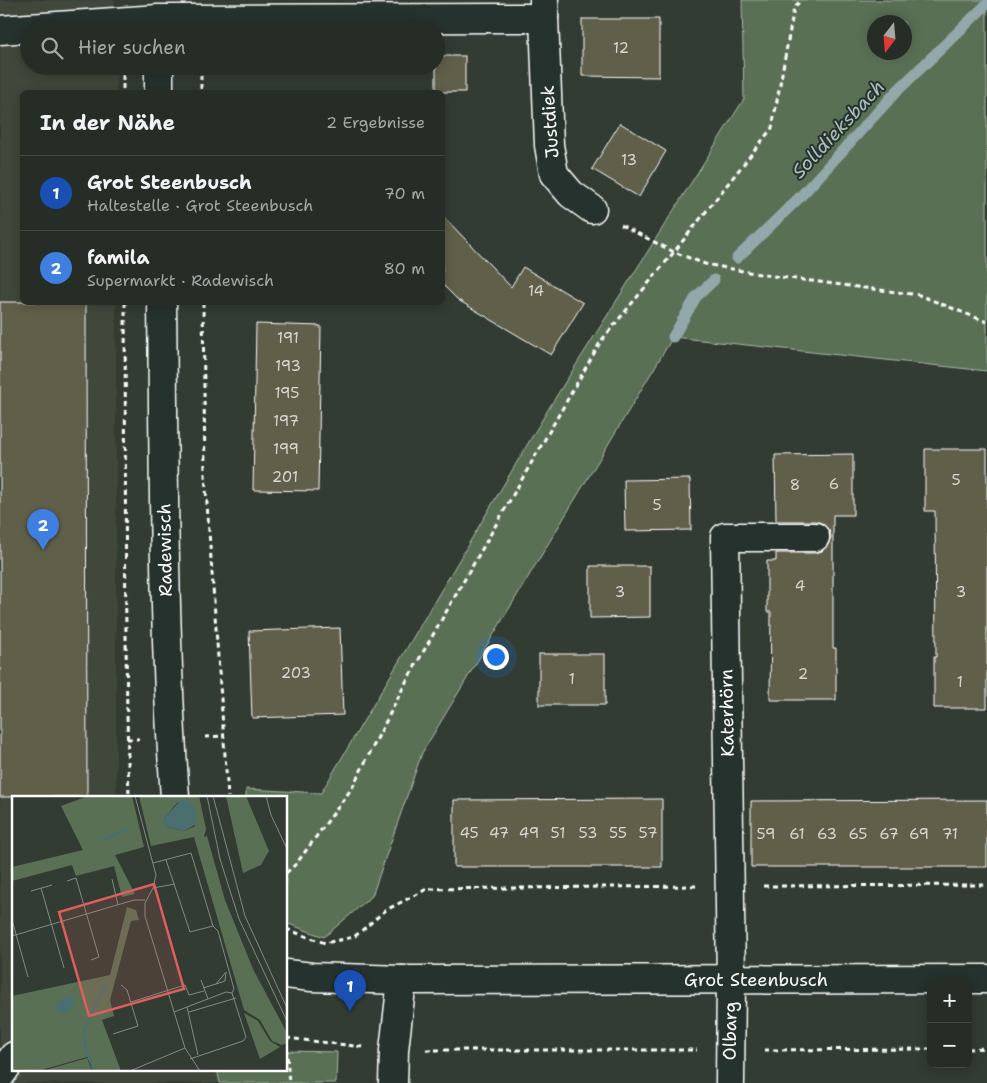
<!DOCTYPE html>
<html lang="de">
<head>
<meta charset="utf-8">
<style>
	:root { --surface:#262d26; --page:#323932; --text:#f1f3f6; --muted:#a4a8a7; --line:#424943; --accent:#1a73e8 }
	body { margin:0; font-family:"Shantell Sans",sans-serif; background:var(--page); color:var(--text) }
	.controls { position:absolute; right:15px; bottom:15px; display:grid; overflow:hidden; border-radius:8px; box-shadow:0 2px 12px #0003 }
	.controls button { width:45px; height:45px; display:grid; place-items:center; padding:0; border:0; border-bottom:1px solid var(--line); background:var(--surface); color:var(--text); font:25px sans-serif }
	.compass { position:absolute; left:867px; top:15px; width:45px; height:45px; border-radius:50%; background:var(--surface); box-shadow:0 2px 12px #0003; rotate:196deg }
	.you { position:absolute; left:495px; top:656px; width:18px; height:18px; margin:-12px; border:4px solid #fff; border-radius:50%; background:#1a73e8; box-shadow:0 0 0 8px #1a73e833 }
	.badge { display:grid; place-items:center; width:32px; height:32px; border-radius:50%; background:var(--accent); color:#fff; font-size:16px; font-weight:700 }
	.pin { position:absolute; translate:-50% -41px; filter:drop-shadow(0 1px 2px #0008) }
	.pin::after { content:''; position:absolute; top:26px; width:18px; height:15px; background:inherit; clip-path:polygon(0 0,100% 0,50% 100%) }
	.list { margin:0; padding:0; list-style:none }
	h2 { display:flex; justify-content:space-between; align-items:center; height:65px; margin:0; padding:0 20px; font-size:21px }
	h2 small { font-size:16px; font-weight:400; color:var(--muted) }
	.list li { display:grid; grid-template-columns:32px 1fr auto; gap:15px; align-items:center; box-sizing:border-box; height:75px; padding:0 20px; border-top:1px solid var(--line) }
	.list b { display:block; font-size:19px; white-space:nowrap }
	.list p { margin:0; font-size:16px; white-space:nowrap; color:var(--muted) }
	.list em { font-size:16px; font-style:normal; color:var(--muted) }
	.icon { flex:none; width:28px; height:28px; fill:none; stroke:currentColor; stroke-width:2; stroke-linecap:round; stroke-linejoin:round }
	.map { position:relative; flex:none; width:987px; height:1083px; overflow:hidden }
	.search { position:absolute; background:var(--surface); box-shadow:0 2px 12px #0003; left:20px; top:20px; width:425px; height:55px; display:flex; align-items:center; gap:12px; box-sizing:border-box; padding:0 18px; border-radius:28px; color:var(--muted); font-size:19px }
	.panel { position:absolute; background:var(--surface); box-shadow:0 2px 12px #0003; left:20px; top:90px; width:425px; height:215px; border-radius:8px }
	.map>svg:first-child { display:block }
	.built { fill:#40463a }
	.green { fill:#5a7055; stroke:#acb8aa; fill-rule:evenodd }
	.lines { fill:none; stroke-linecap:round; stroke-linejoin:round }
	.stream { stroke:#93a8aa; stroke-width:11 }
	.building { fill:#605e4a; stroke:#fff }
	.minor-casing { stroke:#fff; stroke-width:31 }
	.path { stroke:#fff; stroke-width:3; stroke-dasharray:5 4; stroke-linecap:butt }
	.minor { stroke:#26332d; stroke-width:28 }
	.labels { text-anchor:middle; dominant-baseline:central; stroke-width:4; stroke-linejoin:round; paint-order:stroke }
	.number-label { font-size:15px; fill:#d7d7d2 }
	.street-label { font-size:18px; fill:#fff; stroke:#26332d }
	.water-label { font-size:19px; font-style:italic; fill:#aebebf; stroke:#26332d }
	.inset-river { fill:none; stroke:#4b6e71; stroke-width:2.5 }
	.inset-road { fill:none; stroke:#848a85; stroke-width:1 }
	.view { fill:#e05e5e; fill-opacity:0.15; stroke:#e05e5e; stroke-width:2.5 }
	.inset-edge { fill:none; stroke:#fff; stroke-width:2.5 }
</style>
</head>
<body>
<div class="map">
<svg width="987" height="1083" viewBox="0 0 987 1083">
	<rect width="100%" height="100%" fill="#323c33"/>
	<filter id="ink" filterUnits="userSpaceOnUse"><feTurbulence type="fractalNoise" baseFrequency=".02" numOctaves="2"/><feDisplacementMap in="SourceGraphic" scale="10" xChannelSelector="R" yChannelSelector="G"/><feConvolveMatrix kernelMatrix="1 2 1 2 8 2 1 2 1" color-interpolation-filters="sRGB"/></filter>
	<g filter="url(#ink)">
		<path class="built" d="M0,0H115L116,29H29V66H116V92H22V302L116,303V797H14V1069H217L220,1083H0Z"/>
		<g class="green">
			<path d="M742,0H987V371L673,337L422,753L372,896L324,937L286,923V797H246V789L321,793L552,403L744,99ZM874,22H904V52H874Z"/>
			<path d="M286,1051L337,1052L336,1083H220L217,1069H286Z"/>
		</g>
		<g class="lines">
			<g class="stream">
				<path d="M737,258L800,197L896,92L987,4"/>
				<path d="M673,337L696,297L714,280"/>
			</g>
		</g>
		<g class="building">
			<path d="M582,19H659V77L582,76Z"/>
			<rect x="436" y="56" width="29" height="36"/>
			<path d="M620,123L666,151L639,197L592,169Z"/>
			<path d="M442,215L511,287L523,267L583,303L551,355L458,300L442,284Z"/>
			<path d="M0,302H86L87,797H0Z"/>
			<path d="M256,324L321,326L318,491L253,490Z"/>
			<path d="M925,449H987V708H934V657H936L935,511H925Z"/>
			<path d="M853,454V515H833V648H836V700H770L771,612H767V561H776V553H815L822,551L828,545L831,537L829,530L822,523L815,521H776L775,455Z"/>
			<path d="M690,479L691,530L625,531L624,480Z"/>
			<path d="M590,566H650V617L590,618Z"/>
			<path d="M340,628L343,715L252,718L249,631Z"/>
			<rect x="539" y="654" width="66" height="51"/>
			<path d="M662,799V867H454V800Z"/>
			<path d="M987,800V867H751V801Z"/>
		</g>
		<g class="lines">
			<g class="minor-casing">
				<g id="minor">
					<path d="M544,0V18L549,145L554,174L571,194L592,209"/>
					<path d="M0,30L158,19L544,18"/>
					<path d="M159,66V92"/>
					<path d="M162,302C164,467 163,632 175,797"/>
					<path d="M286,974L312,977L402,980L987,979"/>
					<path d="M0,1076L14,1056"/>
					<path d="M393,1083L394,1050L402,980"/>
					<path d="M730,1083L731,980L725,537H815"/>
				</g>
			</g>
			<g class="path">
				<path d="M123,66V92"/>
				<path d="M201,66V92"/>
				<path d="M621,225L674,252L705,264L765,275L919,295L987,322"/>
				<path d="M125,302C126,467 124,632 129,797"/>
				<path d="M203,302L205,475L228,797"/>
				<path d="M205,737L224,736"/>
				<path d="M127,739H139"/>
				<path d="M286,873L296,864L352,788L406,682L601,341L674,252L772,128L794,8L801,0"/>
				<path d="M763,886L987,885"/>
				<path d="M286,929L325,943L354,937L386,910L427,889L696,886"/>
				<path d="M286,1038L363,1047"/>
				<path d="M286,1039L289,1083"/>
				<path d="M968,1049L987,1048"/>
				<path d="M426,1050H697"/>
				<path d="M764,1050L931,1049"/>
			</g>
			<use href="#minor" class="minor"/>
		</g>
	</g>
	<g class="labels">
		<g class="number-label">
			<text x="621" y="48">12</text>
			<text x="629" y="160">13</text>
			<text x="536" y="291">14</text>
			<text x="288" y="338">191</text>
			<text x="288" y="366">193</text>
			<text x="287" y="393">195</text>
			<text x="286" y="421">197</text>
			<text x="286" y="449">199</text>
			<text x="285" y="477">201</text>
			<text x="956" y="480">5</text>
			<text x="834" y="484">6</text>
			<text x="795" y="485">8</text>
			<text x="657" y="505">5</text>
			<text x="800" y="586">4</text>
			<text x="620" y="592">3</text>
			<text x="961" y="592">3</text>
			<text x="296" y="673">203</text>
			<text x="803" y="674">2</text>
			<text x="572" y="679">1</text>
			<text x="960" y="682">1</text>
			<text x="469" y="833">45</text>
			<text x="499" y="833">47</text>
			<text x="529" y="833">49</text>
			<text x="558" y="833">51</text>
			<text x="588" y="833">53</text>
			<text x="618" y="833">55</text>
			<text x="648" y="833">57</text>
			<text x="766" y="834">59</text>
			<text x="797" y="834">61</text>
			<text x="827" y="834">63</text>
			<text x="858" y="834">65</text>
			<text x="889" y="834">67</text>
			<text x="919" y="834">69</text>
			<text x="950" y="834">71</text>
		</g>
		<g class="street-label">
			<text transform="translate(550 122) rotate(-94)">Justdiek</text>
			<text transform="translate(165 550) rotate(-91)">Radewisch</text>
			<text transform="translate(727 713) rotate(-91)">Katerhörn</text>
			<text x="756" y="980">Grot Steenbusch</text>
			<text transform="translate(730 1031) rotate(-89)">Olbarg</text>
		</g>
		<g class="water-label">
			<text transform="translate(838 129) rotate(-47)">Solldieksbach</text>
		</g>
	</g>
	<g transform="translate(12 796)">
		<rect width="275" height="275" fill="#323c33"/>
		<path d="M76,0H120L132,51L103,59L123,98L110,101L102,70L64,80L60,69L0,85V71L71,54L49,10ZM127,0H187L194,33L192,41L195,40L213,104L241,173L275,237V247L270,249L260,245L248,224L232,214L182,41L139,50ZM166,6L183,30L172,35L154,31L152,22ZM214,0H234L257,55L249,69L231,77ZM115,111L124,114L127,124L119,125L98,204L102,220L90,224L109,275H82L75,261L26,275H0V200L98,179ZM232,217L246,225L258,245L268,251L248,263ZM75,262L80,275H30Z" fill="#5a7055" fill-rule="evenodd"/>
		<path d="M169,4L177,5L184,13V28L172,35L154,31L150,26L152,22ZM58,199L64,205L56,216L49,218L43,212L45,207Z" fill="#4b6e71"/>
		<path class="inset-river" d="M87,45L117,33M82,275L73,250L72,234L94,188"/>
		<path class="inset-road" d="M123,0L144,79L141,92L133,107V120L173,252L188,275M195,0L208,63L227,123L275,225M201,0L233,120L275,212M254,0L259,19L275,53M0,32V48M154,64L178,136L201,130M141,67L179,57L201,130L206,135L222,193L220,197M100,83L106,109M55,85L64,82L87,161L79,164M29,92L52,172M141,92L163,88M19,95L40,89M0,124L16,181M0,140L122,104H133M189,184L196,203M191,192L204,188L213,185L214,176L204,188M119,206L173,189L177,199L192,195M175,211L186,259M162,216L214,196L220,197M177,216L224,202M101,238L126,230L115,194L109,189M178,263L231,245L234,241L220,197M118,275L173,252"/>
		<path class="view" d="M142,88L172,193L77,220L47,116Z"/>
		<rect width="275" height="275" class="inset-edge"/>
	</g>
</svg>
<div class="controls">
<button>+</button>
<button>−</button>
</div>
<svg class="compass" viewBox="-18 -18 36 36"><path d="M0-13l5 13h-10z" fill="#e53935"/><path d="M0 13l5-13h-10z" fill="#a4a8a7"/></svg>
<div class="you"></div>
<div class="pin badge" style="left:350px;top:1011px;background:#1a4fb4">1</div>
<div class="pin badge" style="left:43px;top:550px;background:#3f7fe0">2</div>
<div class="search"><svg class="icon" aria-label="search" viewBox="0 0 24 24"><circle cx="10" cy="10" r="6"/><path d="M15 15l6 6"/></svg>Hier suchen</div>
<section class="panel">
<h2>In der Nähe<small>2 Ergebnisse</small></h2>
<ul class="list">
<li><span class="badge" style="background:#1a4fb4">1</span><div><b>Grot Steenbusch</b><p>Haltestelle · Grot Steenbusch</p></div><em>70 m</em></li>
<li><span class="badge" style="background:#3f7fe0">2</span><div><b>famila</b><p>Supermarkt · Radewisch</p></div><em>80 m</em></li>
</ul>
</section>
</div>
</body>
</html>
